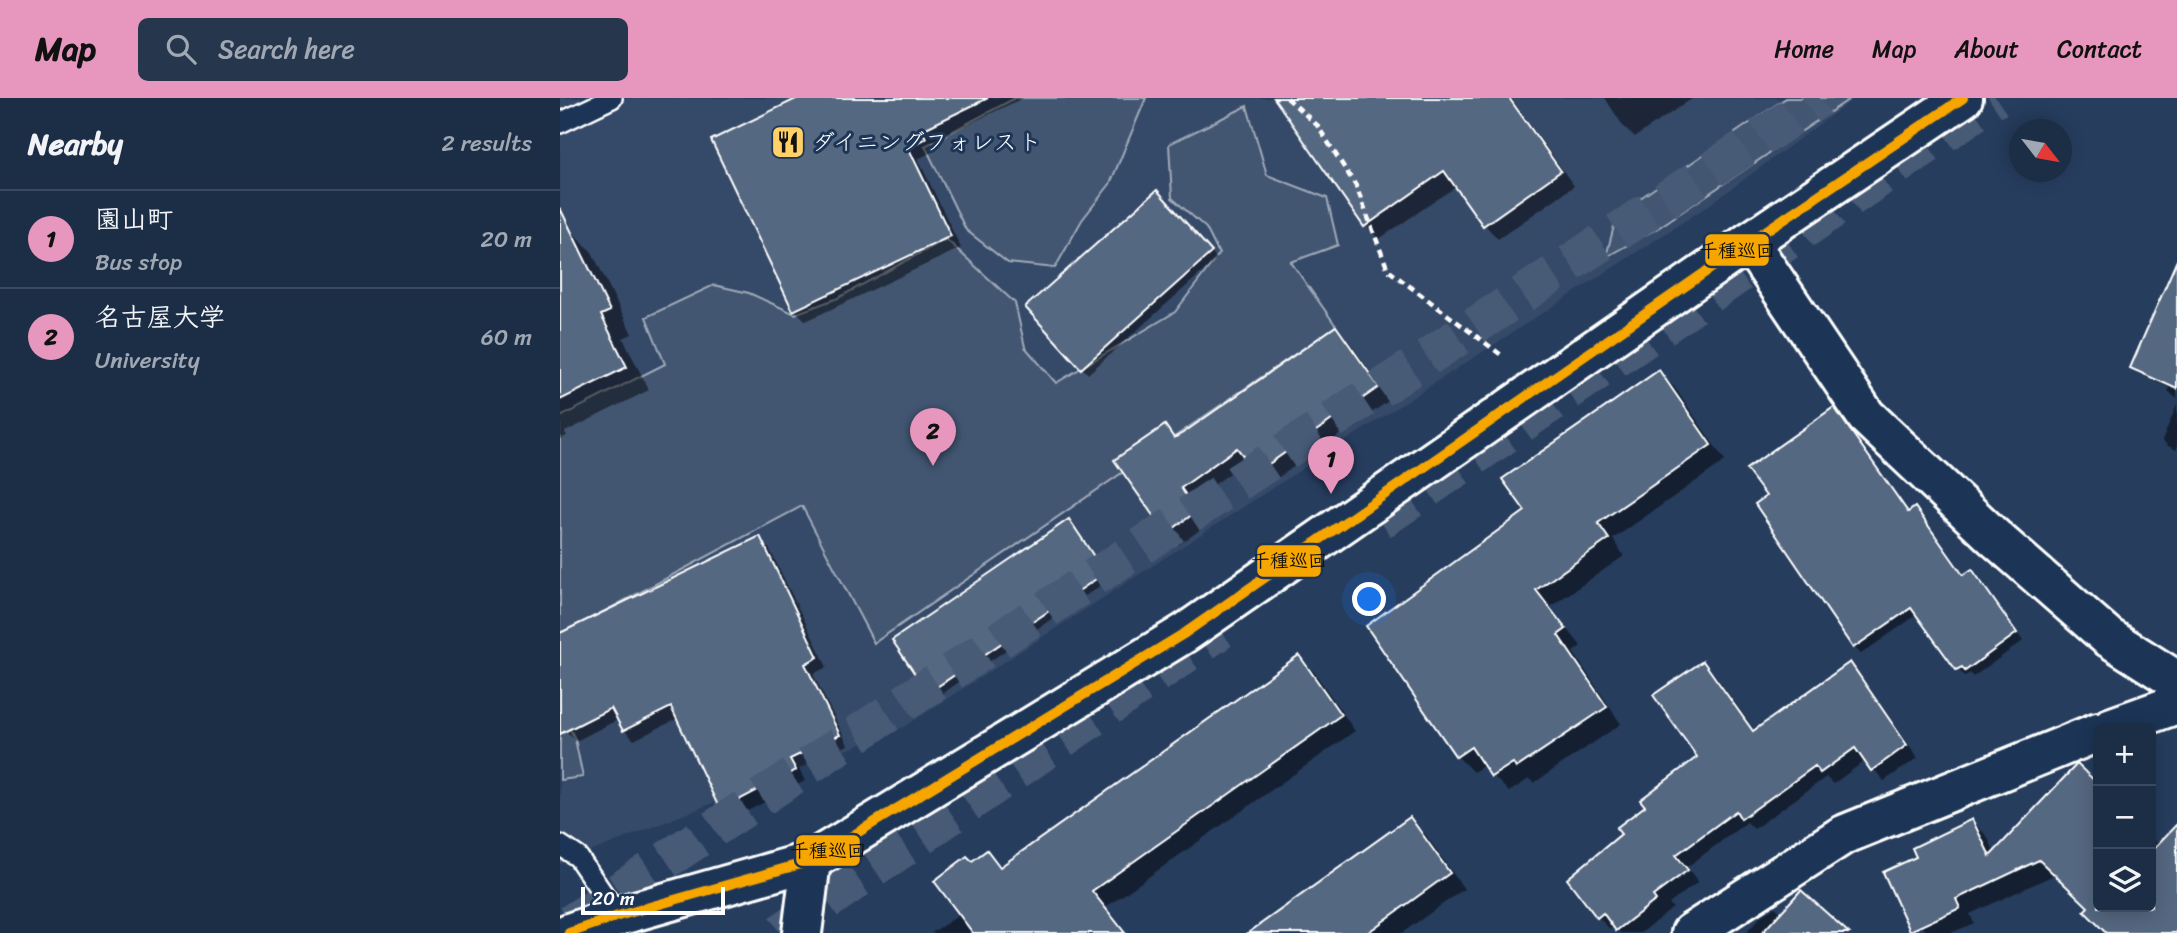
<!DOCTYPE html>
<html lang="en">
<head>
<meta charset="utf-8">
<style>
	:root { --surface:#1c2e46; --page:#25364d; --text:#f1f3f6; --muted:#a0a8b3; --line:#3a4a5f; --accent:#e797bd }
	body { margin:0; font-family:Sriracha,"Klee One",sans-serif; background:var(--page); color:var(--text) }
	.controls { position:absolute; right:21px; bottom:21px; display:grid; overflow:hidden; border-radius:10px; box-shadow:0 4px 18px #0003 }
	.controls button { width:63px; height:63px; display:grid; place-items:center; padding:0; border:0; border-bottom:2px solid var(--line); background:var(--surface); color:var(--text); font:35px sans-serif }
	.compass { position:absolute; left:1449px; top:21px; width:63px; height:63px; border-radius:50%; background:var(--surface); box-shadow:0 4px 18px #0003; rotate:121deg }
	.scale { position:absolute; left:21px; bottom:18px; width:144px; box-sizing:border-box; padding-left:7px; border:4px solid #fff; border-top:0; font-size:19px; line-height:24px; white-space:nowrap; color:#fff; -webkit-text-stroke:5px #1d3557; paint-order:stroke }
	.you { position:absolute; left:810px; top:502px; width:24px; height:24px; margin:-18px; border:5px solid #fff; border-radius:50%; background:#1a73e8; box-shadow:0 0 0 10px #1a73e833 }
	.badge { display:grid; place-items:center; width:46px; height:46px; border-radius:50%; background:var(--accent); color:#111; font-size:23px; font-weight:700 }
	.pin { position:absolute; translate:-50% -58px; filter:drop-shadow(0 2px 4px #0008) }
	.pin::after { content:''; position:absolute; top:37px; width:24px; height:21px; background:inherit; clip-path:polygon(0 0,100% 0,50% 100%) }
	.list { margin:0; padding:0; list-style:none }
	h2 { display:flex; justify-content:space-between; align-items:center; height:91px; margin:0; padding:0 28px; font-size:30px }
	h2 small { font-size:23px; font-weight:400; color:var(--muted) }
	.list li { display:grid; grid-template-columns:46px 1fr auto; gap:21px; align-items:center; box-sizing:border-box; height:98px; padding:0 28px; border-top:2px solid var(--line) }
	.list b { display:block; font-size:26px; white-space:nowrap }
	.list p { margin:0; font-size:23px; white-space:nowrap; color:var(--muted) }
	.list em { font-size:23px; font-style:normal; color:var(--muted) }
	.icon { flex:none; width:38px; height:38px; fill:none; stroke:currentColor; stroke-width:2; stroke-linecap:round; stroke-linejoin:round }
	.map { position:relative; flex:none; width:1617px; height:835px; overflow:hidden }
	header { display:flex; align-items:center; gap:42px; box-sizing:border-box; height:98px; padding:0 35px; background:var(--accent); color:#111 }
	header strong { font-size:33px }
	nav { display:flex; gap:38px; margin-inline-start:auto; font-size:24px }
	.search { width:490px; height:63px; background:var(--page); display:flex; align-items:center; gap:18px; box-sizing:border-box; padding:0 24px; border-radius:10px; color:var(--muted); font-size:26px }
	main { display:flex }
	aside { flex:1; background:var(--surface) }
	.map>svg:first-child { display:block }
	.built { fill:#344a68 }
	.green { fill:#425672; stroke:#a0aab8; stroke-width:2 }
	.shadow { fill:#0007 }
	.building { fill:#556781; stroke:#fff; stroke-width:2 }
	.lines { fill:none; stroke-linecap:round; stroke-linejoin:round }
	.highway-tunnel { stroke:#475a76; stroke-width:38; stroke-dasharray:38 19; stroke-linecap:butt }
	.lane-casing { stroke:#fff; stroke-width:24 }
	.street-casing { stroke:#fff; stroke-width:44 }
	.secondary-casing { stroke:#fff; stroke-width:44 }
	.path { stroke:#fff; stroke-width:4.5; stroke-dasharray:7 5; stroke-linecap:butt }
	.lane { stroke:#1d3557; stroke-width:19 }
	.street { stroke:#1d3557; stroke-width:38 }
	.secondary { stroke:#1d3557; stroke-width:38 }
	.bus-1-casing { stroke:#1d3557; stroke-width:16 }
	.bus-1 { stroke:#f7a600; stroke-width:10 }
	.labels { text-anchor:middle; dominant-baseline:central; stroke-width:6; stroke-linejoin:round; paint-order:stroke }
	.poi-label { font-size:23px; fill:#fff; stroke:#1d3557; text-anchor:start }
	.line-badge { stroke:#1d3557; stroke-width:2.5 }
	.pale-badge-label { font-size:19px; text-anchor:middle; font-weight:bold; fill:#111 }
</style>
</head>
<body>
<header>
<strong>Map</strong>
<div class="search"><svg class="icon" aria-label="search" viewBox="0 0 24 24"><circle cx="10" cy="10" r="6"/><path d="M15 15l6 6"/></svg>Search here</div>
<nav><a>Home</a><a>Map</a><a>About</a><a>Contact</a></nav>
</header>
<main>
<aside>
<h2>Nearby<small>2 results</small></h2>
<ul class="list">
<li><span class="badge">1</span><div><b>園山町</b><p>Bus stop</p></div><em>20 m</em></li>
<li><span class="badge">2</span><div><b>名古屋大学</b><p>University</p></div><em>60 m</em></li>
</ul>
</aside>
<div class="map">
<svg width="1617" height="835" viewBox="0 0 1617 835">
	<rect width="100%" height="100%" fill="#263d5e"/>
	<filter id="ink" filterUnits="userSpaceOnUse"><feTurbulence type="fractalNoise" baseFrequency=".0143" numOctaves="2"/><feDisplacementMap in="SourceGraphic" scale="14" xChannelSelector="R" yChannelSelector="G"/><feConvolveMatrix kernelMatrix="1 2 1 2 8 2 1 2 1" color-interpolation-filters="sRGB"/></filter>
	<g filter="url(#ink)">
		<path class="built" d="M0,0H1295L1148,108L344,629L0,766Z"/>
		<g class="green">
			<path d="M455,0H586L550,86L522,122L495,170L448,165L406,132L365,48Z"/>
			<path d="M1226,0H1291L1098,130L1046,159L1057,116Z"/>
			<path d="M687,8L707,77L767,100L778,147L731,164L776,228L314,545L242,408L0,537V319L105,266L86,219L154,187L189,195L235,216L278,200L386,141L455,205L465,249L496,285L615,214L659,156L646,130L612,100L609,46Z"/>
			<path d="M0,610L15,641L23,679L0,682Z"/>
		</g>
		<g class="shadow">
			<path d="M242,0H463L372,44L376,52L358,61L401,150L246,223L235,212Z"/>
			<path d="M726,0H951L1014,88L938,141L925,127L897,88L819,141L805,127Z"/>
			<path d="M1045,0H1133L1075,39L1063,28Z"/>
			<path d="M603,100L657,161L528,276L522,270Z"/>
			<path d="M9,131L32,154L72,236L63,240L89,292L5,334L7,338L0,341V135Z"/>
			<path d="M1617,223V301L1608,293L1610,290L1578,275L1572,270Z"/>
			<path d="M776,230L788,242L830,302L709,386L688,362L632,403L648,426L619,447L607,435L605,329L616,341Z"/>
			<path d="M1099,274L1115,290L1165,363L1053,441L1064,458L990,509L1021,548L1013,554L1061,626L974,685L969,681L949,694L933,678L925,667L913,674L897,658L967,413Z"/>
			<path d="M1617,307V352L1608,348L1602,342Z"/>
			<path d="M1281,319L1349,415L1355,412L1362,419L1404,478L1411,473L1418,480L1463,543L1413,579L1410,575L1405,578L1397,571L1358,516L1301,556L1294,549L1208,399Z"/>
			<path d="M509,424L550,481L376,600L334,543Z"/>
			<path d="M199,440L209,450L267,569L253,576L288,647L239,671L245,683L172,721L162,711L119,620L74,642L64,632L59,621L16,643L6,633L0,621V537Z"/>
			<path d="M739,559L754,574L795,633L546,809L566,835H371L401,816L412,765L427,754L442,769Z"/>
			<path d="M1143,565L1155,577L1195,633L1289,566L1301,578L1358,660L1324,683L1306,662L1273,686L1266,679L1194,731L1187,724L1127,769L1138,784L1109,806L1113,810L1081,835H1060L1054,827L1050,831L1038,819L1009,782L1063,737L1088,709L1140,660Z"/>
			<path d="M1517,669L1538,689V809H1591V739L1599,747L1617,729V835L1530,809L1496,776L1410,816L1414,825L1391,835H1368L1361,827L1358,760L1412,723L1427,738L1435,755Z"/>
			<path d="M850,721L865,736L904,791L842,835H691Z"/>
			<path d="M1215,809L1222,815L1286,835H1186L1202,817Z"/>
		</g>
		<g class="building">
			<path d="M238,0H428L362,32L366,40L348,49L391,138L233,213L151,42Z"/>
			<path d="M714,0H949L1001,73L923,128L884,73L804,129Z"/>
			<path d="M597,92L652,154L521,271L465,209Z"/>
			<path d="M0,110L50,213L41,217L67,269L0,302Z"/>
			<path d="M1617,162V291L1570,270Z"/>
			<path d="M776,228L819,289L696,375L677,350L621,390L637,413L606,436L554,362L605,327L614,340L623,335Z"/>
			<path d="M1099,272L1151,347L1038,425L1049,441L976,492L1006,531L998,537L1047,609L956,670L953,665L931,679L911,649L896,659L806,528L965,413L942,381Z"/>
			<path d="M1274,309L1348,414L1355,409L1403,477L1412,471L1457,535L1405,573L1402,569L1396,572L1351,510L1293,550L1195,406L1206,398L1186,371Z"/>
			<path d="M509,421L545,475L368,595L332,542Z"/>
			<path d="M200,438L258,559L245,566L280,637L230,661L236,672L160,712L111,609L63,633L51,610L0,636V535Z"/>
			<path d="M739,557L781,617L532,793L565,835H413L374,783L407,758L412,763L427,752L440,769Z"/>
			<path d="M1143,563L1193,633L1290,564L1347,647L1311,673L1295,650L1260,675L1255,668L1181,721L1176,713L1116,757L1128,772L1093,798L1096,802L1056,833L1043,815L1037,820L1007,781L1061,736L1056,730L1085,708L1080,702L1137,659L1093,597Z"/>
			<path d="M1517,666L1538,686V809H1591V747L1594,750L1617,726V835H1546L1524,813L1528,809L1479,762L1396,801L1400,810L1350,833L1323,774L1356,759L1352,750L1412,721L1430,758Z"/>
			<path d="M850,719L890,775L807,835H688Z"/>
			<path d="M1241,792L1289,835H1202Z"/>
		</g>
		<g class="lines">
			<g class="highway-tunnel">
				<path d="M820,423L1436,0"/>
				<path d="M11,825L1260,0"/>
				<path d="M220,835L661,532"/>
			</g>
			<g class="lane-casing">
				<g id="lane">
					<path d="M0,25L52,0"/>
					<path d="M0,747L18,759L58,818"/>
				</g>
			</g>
			<g class="street-casing">
				<g id="street">
					<path d="M1189,144L1306,318L1434,439L1548,539L1617,583"/>
					<path d="M1550,630L1617,606"/>
					<path d="M1131,835L1283,737L1538,634"/>
				</g>
			</g>
			<g class="secondary-casing">
				<g id="secondary">
					<path d="M9,835L58,818L251,763L625,535L1189,144L1403,0"/>
					<path d="M242,835L251,763"/>
				</g>
			</g>
			<path class="path" d="M727,0L757,27L796,88L828,172L944,259"/>
			<use href="#lane" class="lane"/>
			<use href="#street" class="street"/>
			<use href="#secondary" class="secondary"/>
			<g class="bus-1-casing">
				<path id="bus-1" d="M9,835L58,818L251,763L625,535L1189,144L1403,0"/>
			</g>
			<use href="#bus-1" class="bus-1"/>
		</g>
	</g>
	<defs>
		<g id="restaurant-square" transform="scale(1.75)"><rect x="-9" y="-9" width="18" height="18" rx="4" fill="#ffd166" stroke="#1d3557"/><path d="M-5-6h1v4h1v-4h1v4h1v-4h1v5L-1.5 .5V6h-2V.5L-5-1ZM5-6V6H3V1.5H1.5Q1.5-4 5-6Z" fill="#111"/></g>
	</defs>
	<g fill-rule="evenodd">
		<use href="#restaurant-square" x="228" y="44"/>
	</g>
	<g class="labels">
		<g class="poi-label">
			<text x="252" y="44">ダイニングフォレスト</text>
		</g>
	</g>
	<g class="line-badge">
		<rect x="1144" y="135" width="66" height="34" rx="7" fill="#f7a600"/>
		<rect x="696" y="446" width="66" height="34" rx="7" fill="#f7a600"/>
		<rect x="235" y="736" width="66" height="33" rx="7" fill="#f7a600"/>
	</g>
	<g class="pale-badge-label">
		<text x="1177" y="159">千種巡回</text>
		<text x="729" y="469">千種巡回</text>
		<text x="268" y="759">千種巡回</text>
	</g>
</svg>
<div class="controls">
<button>+</button>
<button>−</button>
<button><svg class="icon" aria-label="layers" viewBox="0 0 24 24"><path d="M12 4l9 5-9 5-9-5zM3 14l9 5 9-5"/></svg></button>
</div>
<svg class="compass" viewBox="-18 -18 36 36"><path d="M0-13l5 13h-10z" fill="#e53935"/><path d="M0 13l5-13h-10z" fill="#a0a8b3"/></svg>
<div class="scale">20 m</div>
<div class="you"></div>
<div class="pin badge" style="left:771px;top:396px">1</div>
<div class="pin badge" style="left:373px;top:368px">2</div>
</div>
</main>
</body>
</html>
